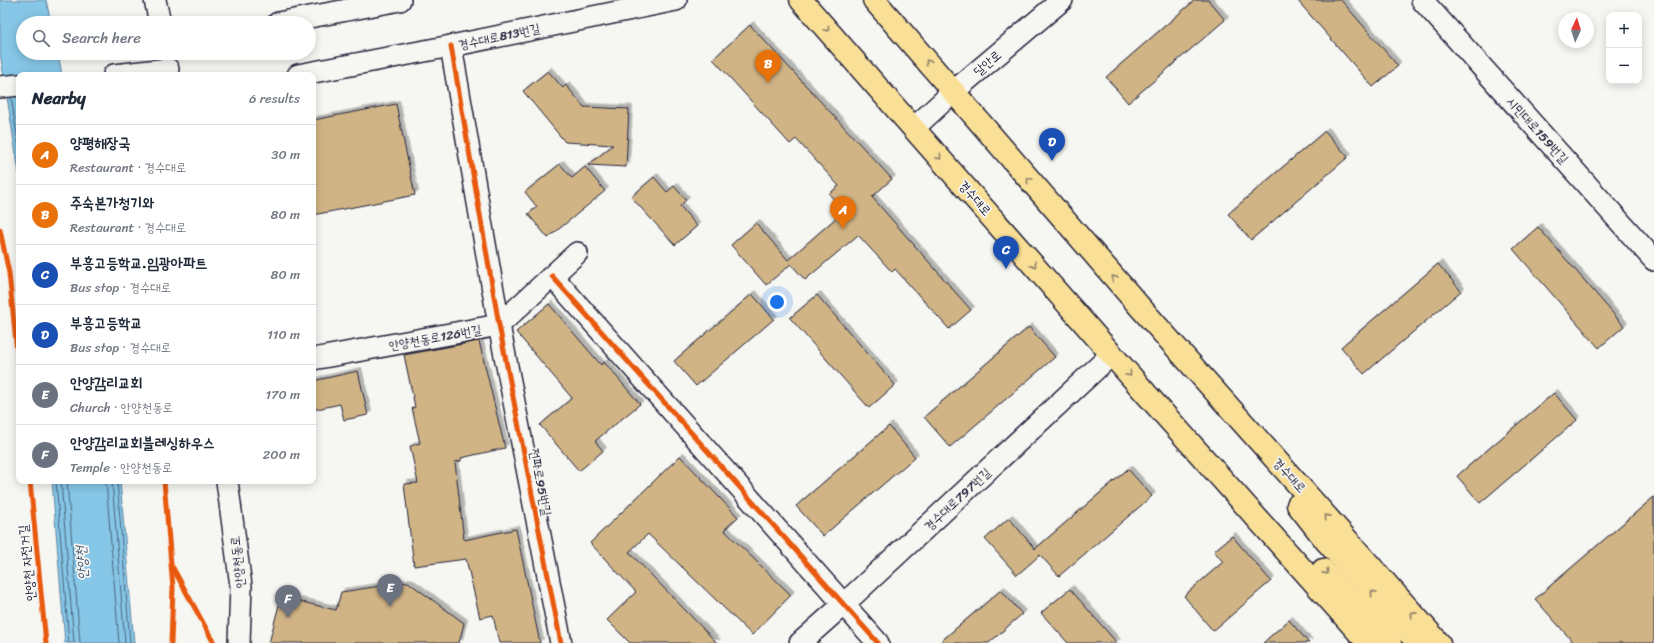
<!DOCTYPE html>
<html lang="en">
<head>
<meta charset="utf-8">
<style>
	:root { --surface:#fff; --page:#f6f6f7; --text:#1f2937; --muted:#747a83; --line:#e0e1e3; --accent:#7c3aed }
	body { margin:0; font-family:Sriracha,"Poor Story",sans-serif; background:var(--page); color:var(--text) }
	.controls { position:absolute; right:12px; top:12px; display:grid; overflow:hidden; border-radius:8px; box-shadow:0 2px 10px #0003 }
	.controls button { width:36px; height:36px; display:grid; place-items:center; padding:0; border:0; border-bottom:1px solid var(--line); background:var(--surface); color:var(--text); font:20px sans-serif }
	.compass { position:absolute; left:1558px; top:12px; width:36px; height:36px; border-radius:50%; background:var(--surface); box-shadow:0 2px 10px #0003; rotate:4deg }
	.you { position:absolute; left:777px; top:302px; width:14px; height:14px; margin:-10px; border:3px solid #fff; border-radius:50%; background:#1a73e8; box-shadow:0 0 0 6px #1a73e833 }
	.badge { display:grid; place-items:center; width:26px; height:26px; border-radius:50%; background:var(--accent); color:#fff; font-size:13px; font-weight:700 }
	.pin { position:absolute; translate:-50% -33px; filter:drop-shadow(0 1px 2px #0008) }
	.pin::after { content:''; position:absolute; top:21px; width:14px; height:12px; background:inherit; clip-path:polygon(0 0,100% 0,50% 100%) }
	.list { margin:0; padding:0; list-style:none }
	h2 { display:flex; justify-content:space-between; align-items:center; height:52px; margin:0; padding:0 16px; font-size:17px }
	h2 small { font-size:13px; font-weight:400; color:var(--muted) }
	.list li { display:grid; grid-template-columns:26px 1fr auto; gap:12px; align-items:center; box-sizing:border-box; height:60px; padding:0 16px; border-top:1px solid var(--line) }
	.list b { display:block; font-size:15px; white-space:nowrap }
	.list p { margin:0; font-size:13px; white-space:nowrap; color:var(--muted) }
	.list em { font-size:13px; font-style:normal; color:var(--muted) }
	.icon { flex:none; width:22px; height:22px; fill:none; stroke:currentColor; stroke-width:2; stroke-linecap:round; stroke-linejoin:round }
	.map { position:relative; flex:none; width:1654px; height:643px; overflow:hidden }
	.search { position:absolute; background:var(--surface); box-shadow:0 2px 10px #0003; left:16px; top:16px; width:300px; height:44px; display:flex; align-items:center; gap:10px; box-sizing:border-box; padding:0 14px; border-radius:22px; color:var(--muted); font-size:15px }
	.panel { position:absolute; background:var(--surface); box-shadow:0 2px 10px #0003; left:16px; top:72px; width:300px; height:412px; border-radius:8px }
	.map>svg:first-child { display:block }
	.water { fill:#86c6e6; stroke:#5e84a2 }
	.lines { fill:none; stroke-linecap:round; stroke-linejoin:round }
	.shore { stroke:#4a647f; stroke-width:1 }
	.building { fill:#d0b485; stroke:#22223b; filter:url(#shadow) }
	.minor-casing { stroke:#22223b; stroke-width:24 }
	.major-casing { stroke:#22223b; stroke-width:25 }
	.minor { stroke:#f6f6f2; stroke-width:21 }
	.major { stroke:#fadf96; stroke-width:22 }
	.cycleway-casing { stroke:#f6f6f2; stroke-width:8 }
	.cycleway { stroke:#e8590c; stroke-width:5 }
	.oneway { stroke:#8e8068 }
	.labels { text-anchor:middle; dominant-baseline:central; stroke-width:3.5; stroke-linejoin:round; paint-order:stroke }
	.street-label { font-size:13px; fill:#22223b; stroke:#f6f6f2 }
	.water-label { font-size:14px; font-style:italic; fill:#40536e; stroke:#f6f6f2 }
</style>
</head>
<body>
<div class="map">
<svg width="1654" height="643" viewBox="0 0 1654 643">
	<defs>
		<filter id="shadow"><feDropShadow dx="3.5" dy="-3.5" stdDeviation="0" flood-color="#0004"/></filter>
	</defs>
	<rect width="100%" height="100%" fill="#f6f6f2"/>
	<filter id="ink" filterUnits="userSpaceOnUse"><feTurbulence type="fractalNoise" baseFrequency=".025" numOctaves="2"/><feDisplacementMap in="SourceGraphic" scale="8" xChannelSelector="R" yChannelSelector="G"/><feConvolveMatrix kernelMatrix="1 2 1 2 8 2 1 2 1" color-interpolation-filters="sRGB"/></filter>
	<g filter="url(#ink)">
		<g class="water">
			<path d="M0,0H46L51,23H23V53H58L62,75H19V173L0,53Z"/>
			<path d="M52,481H120L134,643H65Z"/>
		</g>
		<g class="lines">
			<g class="shore">
				<path d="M11,97L19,148"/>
				<path d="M56,481L69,643"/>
				<path d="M61,481L74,643"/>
				<path d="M67,481L80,643"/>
				<path d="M106,481L119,643"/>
				<path d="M112,481L125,643"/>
				<path d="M117,481L130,643"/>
			</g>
		</g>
		<g class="building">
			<path d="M1195,0H1208L1225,20L1128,103L1106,77Z"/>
			<path d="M1297,0H1341L1398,66L1373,87Z"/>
			<path d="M750,25L892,179L872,197L971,310L949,329L895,269L892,272L858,235L805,280L791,264L766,285L731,245L756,223L788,260L844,211L829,194L839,186L796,139L790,144L713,59Z"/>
			<path d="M548,71L563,88L566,85L584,107L629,109L626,167L588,165L613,145L565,142L523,91Z"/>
			<path d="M396,104L415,195L313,215V120Z"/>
			<path d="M1325,131L1348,157L1251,240L1228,214Z"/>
			<path d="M560,164L572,178L585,167L605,191L548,238L528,214L537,207L525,192Z"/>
			<path d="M654,177L667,192L674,186L686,200L680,206L697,226L675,245L631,197Z"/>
			<path d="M1538,227L1624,326L1599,348L1513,249Z"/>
			<path d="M1438,264L1461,291L1364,374L1341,347Z"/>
			<path d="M752,294L774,319L696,386L674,361Z"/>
			<path d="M817,295L895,385L869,408L790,318Z"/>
			<path d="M549,304L601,365L604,362L640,404L595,441L603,451L579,471L540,425L572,398L516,332Z"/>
			<path d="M1029,327L1055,357L950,447L924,417Z"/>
			<path d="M479,341L505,448L461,458V461L455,462L464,540L516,529L540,643H499L493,615L480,618L466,559L414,566L404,484L418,483L410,446L420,443L412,408L415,407L404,355Z"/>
			<path d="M358,371L368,415L344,420L340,404L313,410V381Z"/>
			<path d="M1554,393L1577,420L1480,503L1457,476Z"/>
			<path d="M889,426L915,457L823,536L796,506Z"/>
			<path d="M680,456L738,517L724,530L791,595L752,635L648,534L629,552L717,643H630L607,620L636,592L590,543Z"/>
			<path d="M1128,469L1152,496L1059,576L1040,555L1017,575L985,539L1009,518L1035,549Z"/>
			<path d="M1654,497V643H1574L1535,599Z"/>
			<path d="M1232,536L1271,581L1213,631L1184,596L1223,562L1214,551Z"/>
			<path d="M408,582L464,623L459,643H269L281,597L336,610L341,592Z"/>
			<path d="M1070,589L1117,643H1068L1041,613Z"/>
			<path d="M1001,590L1022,614L989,643H939Z"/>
			<path d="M1289,620L1309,643H1263Z"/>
		</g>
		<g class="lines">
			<g class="minor-casing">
				<g id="minor">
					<path d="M155,0L160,23"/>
					<path d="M1422,0L1654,260"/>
					<path d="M278,23L400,0"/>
					<path d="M451,46L499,325L561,643"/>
					<path d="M114,75L168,69"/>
					<path d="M298,75L451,46L676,0"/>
					<path d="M0,87L19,85"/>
					<path d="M914,128L953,92L1062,0"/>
					<path d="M552,276L878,643"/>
					<path d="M313,359L499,325L577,253"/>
					<path d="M227,481L241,586L239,643"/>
					<path d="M800,643L844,604L1112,354"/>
				</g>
			</g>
			<g class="major-casing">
				<g id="major">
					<path d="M801,0L1149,397L1368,643"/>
					<path d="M874,0L1140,307L1439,643"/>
					<path d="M1298,505L1327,542L1418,643"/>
					<path d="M1323,570L1390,643"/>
				</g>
			</g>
			<use href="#minor" class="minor"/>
			<use href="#major" class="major"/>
			<g class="cycleway-casing">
				<g id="cycleway">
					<path d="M451,46L499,325L561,643"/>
					<path d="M0,230L9,273L19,372"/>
					<path d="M552,276L878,643"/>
					<path d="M30,481L46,643"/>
					<path d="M164,481L173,588L171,643"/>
					<path d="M173,568L214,643"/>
				</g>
			</g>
			<use href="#cycleway" class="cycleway"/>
		</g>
		<defs><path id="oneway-chevron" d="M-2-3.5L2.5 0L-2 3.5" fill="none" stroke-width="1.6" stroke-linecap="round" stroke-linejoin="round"/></defs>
		<g class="oneway">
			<use href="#oneway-chevron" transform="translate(827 29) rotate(49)"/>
			<use href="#oneway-chevron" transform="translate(928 62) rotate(-131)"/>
			<use href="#oneway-chevron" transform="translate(939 157) rotate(49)"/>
			<use href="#oneway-chevron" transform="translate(1029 180) rotate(-131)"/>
			<use href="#oneway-chevron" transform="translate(1034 265) rotate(49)"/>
			<use href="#oneway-chevron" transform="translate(1114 278) rotate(-131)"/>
			<use href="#oneway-chevron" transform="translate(1129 374) rotate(49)"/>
			<use href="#oneway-chevron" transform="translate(1327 517) rotate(-132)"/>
			<use href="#oneway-chevron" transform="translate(1326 572) rotate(48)"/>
			<use href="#oneway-chevron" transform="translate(1373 593) rotate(-132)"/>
			<use href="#oneway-chevron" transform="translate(1413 614) rotate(-132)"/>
		</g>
	</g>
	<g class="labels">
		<g class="street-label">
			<text transform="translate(499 36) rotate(-12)">경수대로813번길</text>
			<text transform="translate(987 63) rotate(-40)">달안로</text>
			<text transform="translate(1538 130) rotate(48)">시민대로159번길</text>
			<text transform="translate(975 198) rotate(49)">경수대로</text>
			<text transform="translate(435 337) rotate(-10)">안양천동로126번길</text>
			<text transform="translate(1290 475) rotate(48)">경수대로</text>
			<text transform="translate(541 482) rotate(79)">전파로95번길</text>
			<text transform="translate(957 499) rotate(-43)">경수대로797번길</text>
			<text transform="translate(237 562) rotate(-96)">안양천동로</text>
			<text transform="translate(27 563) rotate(-96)">안양천 자전거길</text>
		</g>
		<g class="water-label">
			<text transform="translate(82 563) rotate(-94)">안양천</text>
		</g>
	</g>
</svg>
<div class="controls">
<button>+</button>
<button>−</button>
</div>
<svg class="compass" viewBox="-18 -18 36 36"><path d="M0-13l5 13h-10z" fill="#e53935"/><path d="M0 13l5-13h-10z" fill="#747a83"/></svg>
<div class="you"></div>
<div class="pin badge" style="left:843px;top:229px;background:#e8710a">A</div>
<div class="pin badge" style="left:768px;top:83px;background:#e8710a">B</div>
<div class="pin badge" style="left:1006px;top:269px;background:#1a4fb4">C</div>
<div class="pin badge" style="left:1052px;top:161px;background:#1a4fb4">D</div>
<div class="pin badge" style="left:390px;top:607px;background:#6b7280">E</div>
<div class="pin badge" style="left:288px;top:618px;background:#6b7280">F</div>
<div class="search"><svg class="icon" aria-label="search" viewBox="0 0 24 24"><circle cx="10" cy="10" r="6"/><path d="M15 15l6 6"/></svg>Search here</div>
<section class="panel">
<h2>Nearby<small>6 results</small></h2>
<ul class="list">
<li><span class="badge" style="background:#e8710a">A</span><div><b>양평해장국</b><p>Restaurant · 경수대로</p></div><em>30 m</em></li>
<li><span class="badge" style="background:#e8710a">B</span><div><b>주숙본가청기와</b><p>Restaurant · 경수대로</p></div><em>80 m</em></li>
<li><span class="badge" style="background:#1a4fb4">C</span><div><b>부흥고등학교.임광아파트</b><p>Bus stop · 경수대로</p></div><em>80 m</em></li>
<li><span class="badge" style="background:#1a4fb4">D</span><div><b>부흥고등학교</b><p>Bus stop · 경수대로</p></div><em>110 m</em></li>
<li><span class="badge" style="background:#6b7280">E</span><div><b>안양감리교회</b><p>Church · 안양천동로</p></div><em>170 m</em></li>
<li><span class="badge" style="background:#6b7280">F</span><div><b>안양감리교회블레싱하우스</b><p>Temple · 안양천동로</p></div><em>200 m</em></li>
</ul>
</section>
</div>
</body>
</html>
